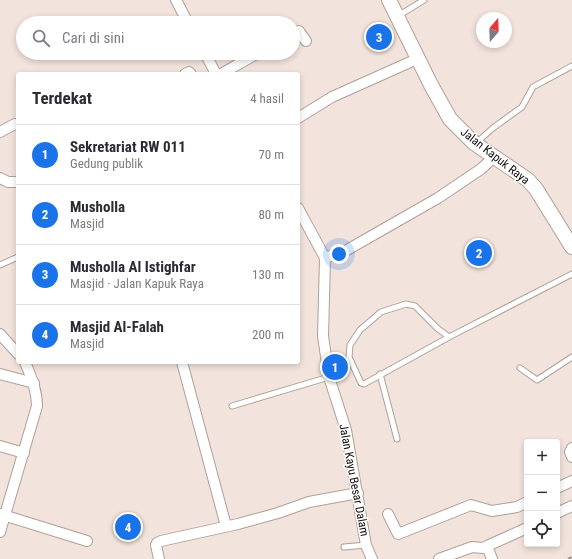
<!DOCTYPE html>
<html lang="id">
<head>
<meta charset="utf-8">
<style>
	:root { --surface:#fff; --page:#f2f2f3; --text:#2b2b33; --muted:#7c7c81; --line:#e1e1e2; --accent:#1a73e8 }
	body { margin:0; font-family:"Roboto Condensed",sans-serif; background:var(--page); color:var(--text) }
	.controls { position:absolute; right:12px; bottom:12px; display:grid; overflow:hidden; border-radius:4px; box-shadow:0 2px 6px #0003 }
	.controls button { width:36px; height:36px; display:grid; place-items:center; padding:0; border:0; border-bottom:1px solid var(--line); background:var(--surface); color:var(--text); font:20px sans-serif }
	.compass { position:absolute; left:476px; top:12px; width:36px; height:36px; border-radius:50%; background:var(--surface); box-shadow:0 2px 6px #0003; rotate:19deg }
	.you { position:absolute; left:339px; top:254px; width:14px; height:14px; margin:-10px; border:3px solid #fff; border-radius:50%; background:#1a73e8; box-shadow:0 0 0 6px #1a73e833 }
	.badge { display:grid; place-items:center; width:26px; height:26px; border-radius:50%; background:var(--accent); color:#fff; font-size:13px; font-weight:700 }
	.pin { position:absolute; translate:-50% -50%; border:2px solid #fff; box-shadow:0 1px 4px #0006 }
	.list { margin:0; padding:0; list-style:none }
	h2 { display:flex; justify-content:space-between; align-items:center; height:52px; margin:0; padding:0 16px; font-size:17px }
	h2 small { font-size:13px; font-weight:400; color:var(--muted) }
	.list li { display:grid; grid-template-columns:26px 1fr auto; gap:12px; align-items:center; box-sizing:border-box; height:60px; padding:0 16px; border-top:1px solid var(--line) }
	.list b { display:block; font-size:15px; white-space:nowrap }
	.list p { margin:0; font-size:13px; white-space:nowrap; color:var(--muted) }
	.list em { font-size:13px; font-style:normal; color:var(--muted) }
	.icon { flex:none; width:22px; height:22px; fill:none; stroke:currentColor; stroke-width:2; stroke-linecap:round; stroke-linejoin:round }
	.map { position:relative; flex:none; width:572px; height:559px; overflow:hidden }
	.search { position:absolute; background:var(--surface); box-shadow:0 2px 6px #0003; left:16px; top:16px; width:284px; height:44px; display:flex; align-items:center; gap:10px; box-sizing:border-box; padding:0 14px; border-radius:22px; color:var(--muted); font-size:15px }
	.panel { position:absolute; background:var(--surface); box-shadow:0 2px 6px #0003; left:16px; top:72px; width:284px; height:292px; border-radius:4px }
	.map>svg:first-child { display:block }
	.lines { fill:none; stroke-linecap:round; stroke-linejoin:round }
	.lane-casing { stroke:#aea09a; stroke-width:7 }
	.street-casing { stroke:#aea09a; stroke-width:12 }
	.secondary-casing { stroke:#aea09a; stroke-width:16 }
	.path { stroke:#998f89; stroke-width:2; stroke-dasharray:4 2; stroke-linecap:butt }
	.lane { stroke:#fff; stroke-width:5 }
	.street { stroke:#fff; stroke-width:10 }
	.secondary { stroke:#fff; stroke-width:14 }
	.labels { text-anchor:middle; dominant-baseline:central; stroke-width:3; stroke-linejoin:round; paint-order:stroke }
	.street-label { font-size:12px; fill:#110d0a; stroke:#fff }
</style>
</head>
<body>
<div class="map">
<svg width="572" height="559" viewBox="0 0 572 559">
	<rect width="100%" height="100%" fill="#f2e3dc"/>
	<g class="lines">
		<g class="lane-casing">
			<g id="lane">
				<path d="M398,16L424,0"/>
				<path d="M476,143L493,128L522,107L533,87L572,66"/>
				<path d="M0,265L18,257"/>
				<path d="M449,337L437,328L415,306L406,304L381,312L360,330L350,345L349,357L361,383L364,384L449,337L572,274"/>
				<path d="M520,368L537,380L572,357"/>
				<path d="M380,374L397,439"/>
				<path d="M232,406L329,377"/>
				<path d="M344,547L366,545"/>
			</g>
		</g>
		<g class="street-casing">
			<g id="street">
				<path d="M176,0L188,23"/>
				<path d="M293,33L299,31L306,41"/>
				<path d="M205,53L216,74"/>
				<path d="M185,74L189,72L191,74"/>
				<path d="M221,74L258,53"/>
				<path d="M298,118L332,97L417,59"/>
				<path d="M0,132L15,124"/>
				<path d="M0,178L8,182H18"/>
				<path d="M298,208L325,258L323,336L329,377L346,430L366,545L372,559"/>
				<path d="M325,258L347,250L438,198L481,169L494,157"/>
				<path d="M0,334L18,354"/>
				<path d="M182,362L226,526"/>
				<path d="M0,374L34,383"/>
				<path d="M0,446L24,453"/>
				<path d="M572,448L570,452L572,457"/>
				<path d="M557,488L572,481"/>
				<path d="M557,513L572,506"/>
				<path d="M0,514L87,541"/>
				<path d="M388,514L398,534L471,505L492,511L517,507L527,502"/>
				<path d="M0,532L37,406C37,390 31,377 25,362"/>
				<path d="M487,546L492,559"/>
				<path d="M159,559L156,545L157,543L161,541L238,524L278,513L309,502L358,493"/>
				<path d="M439,559L472,547L483,548L487,546L527,528"/>
			</g>
		</g>
		<g class="secondary-casing">
			<path id="secondary" d="M389,0L431,85L450,119L474,143L528,180L536,189L572,247"/>
		</g>
		<path class="path" d="M568,559L572,557"/>
		<use href="#lane" class="lane"/>
		<use href="#street" class="street"/>
		<use href="#secondary" class="secondary"/>
	</g>
	<g class="labels">
		<g class="street-label">
			<text transform="translate(495 156) rotate(38)">Jalan Kapuk Raya</text>
			<text transform="translate(354 480) rotate(79)">Jalan Kayu Besar Dalam</text>
		</g>
	</g>
</svg>
<div class="controls">
<button>+</button>
<button>−</button>
<button><svg class="icon" aria-label="locate" viewBox="0 0 24 24"><circle cx="12" cy="12" r="6"/><path d="M12 2v4M12 18v4M2 12h4M18 12h4"/></svg></button>
</div>
<svg class="compass" viewBox="-18 -18 36 36"><path d="M0-13l5 13h-10z" fill="#e53935"/><path d="M0 13l5-13h-10z" fill="#7c7c81"/></svg>
<div class="you"></div>
<div class="pin badge" style="left:335px;top:367px">1</div>
<div class="pin badge" style="left:479px;top:253px">2</div>
<div class="pin badge" style="left:379px;top:37px">3</div>
<div class="pin badge" style="left:128px;top:527px">4</div>
<div class="search"><svg class="icon" aria-label="search" viewBox="0 0 24 24"><circle cx="10" cy="10" r="6"/><path d="M15 15l6 6"/></svg>Cari di sini</div>
<section class="panel">
<h2>Terdekat<small>4 hasil</small></h2>
<ul class="list">
<li><span class="badge">1</span><div><b>Sekretariat RW 011</b><p>Gedung publik</p></div><em>70 m</em></li>
<li><span class="badge">2</span><div><b>Musholla</b><p>Masjid</p></div><em>80 m</em></li>
<li><span class="badge">3</span><div><b>Musholla Al Istighfar</b><p>Masjid · Jalan Kapuk Raya</p></div><em>130 m</em></li>
<li><span class="badge">4</span><div><b>Masjid Al-Falah</b><p>Masjid</p></div><em>200 m</em></li>
</ul>
</section>
</div>
</body>
</html>
